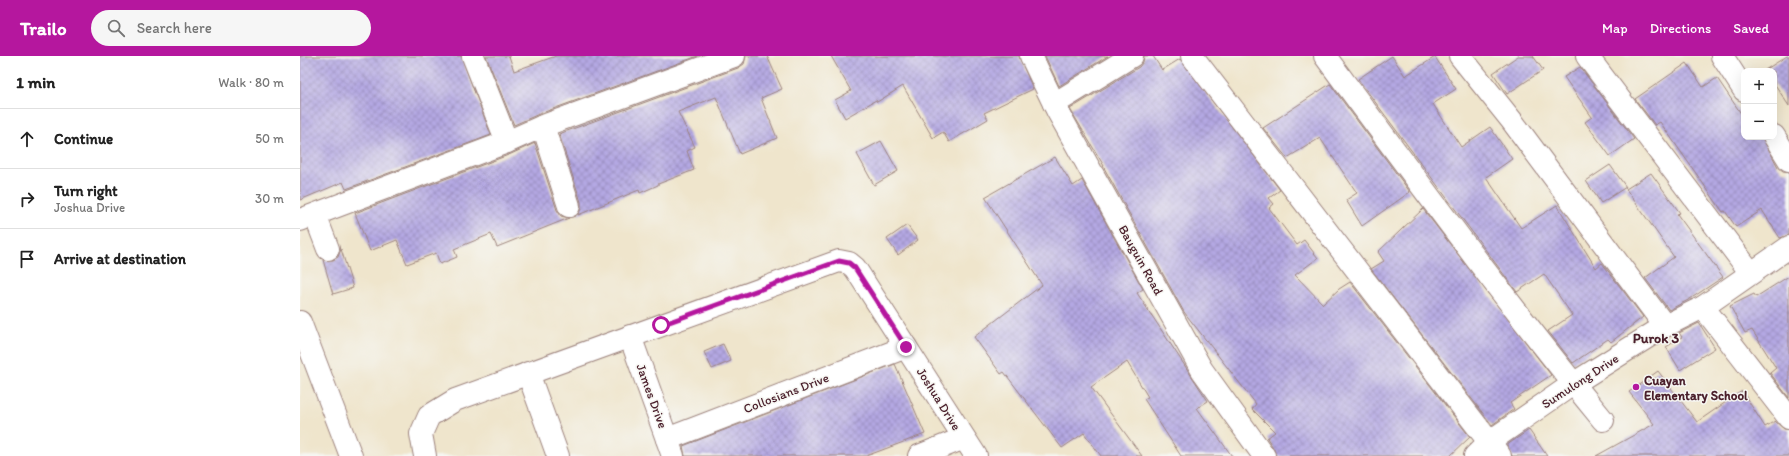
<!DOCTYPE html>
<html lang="en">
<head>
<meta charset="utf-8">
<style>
	:root { --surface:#fff; --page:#f6f6f6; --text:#222; --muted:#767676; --line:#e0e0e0; --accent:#b5179e }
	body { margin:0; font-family:Itim,sans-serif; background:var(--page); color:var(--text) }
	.controls { position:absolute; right:12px; top:12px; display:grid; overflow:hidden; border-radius:8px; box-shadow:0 4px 16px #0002 }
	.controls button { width:36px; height:36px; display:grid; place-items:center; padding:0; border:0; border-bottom:1px solid var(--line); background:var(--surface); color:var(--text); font:20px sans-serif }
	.stop { position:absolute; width:12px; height:12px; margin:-9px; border:3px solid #b5179e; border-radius:50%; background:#fff }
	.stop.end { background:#b5179e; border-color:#fff; box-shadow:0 1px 4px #0008 }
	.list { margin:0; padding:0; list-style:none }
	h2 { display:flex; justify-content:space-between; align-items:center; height:52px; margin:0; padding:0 16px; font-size:17px }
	h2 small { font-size:13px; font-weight:400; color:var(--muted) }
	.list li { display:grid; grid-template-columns:26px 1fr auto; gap:12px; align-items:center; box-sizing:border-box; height:60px; padding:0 16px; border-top:1px solid var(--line) }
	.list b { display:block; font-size:15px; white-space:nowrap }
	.list p { margin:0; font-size:13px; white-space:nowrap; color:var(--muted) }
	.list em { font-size:13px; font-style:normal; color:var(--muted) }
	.icon { flex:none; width:22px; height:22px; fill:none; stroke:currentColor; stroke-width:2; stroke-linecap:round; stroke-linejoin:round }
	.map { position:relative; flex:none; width:1489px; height:400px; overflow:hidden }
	header { display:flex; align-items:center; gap:24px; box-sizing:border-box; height:56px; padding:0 20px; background:var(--accent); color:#fff }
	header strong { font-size:19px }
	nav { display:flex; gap:22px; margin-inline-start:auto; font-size:14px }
	.search { width:280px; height:36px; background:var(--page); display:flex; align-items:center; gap:10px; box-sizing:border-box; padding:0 14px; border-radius:22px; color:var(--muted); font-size:15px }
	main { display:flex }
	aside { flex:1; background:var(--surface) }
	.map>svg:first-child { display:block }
	.building { fill:url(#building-cross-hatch) }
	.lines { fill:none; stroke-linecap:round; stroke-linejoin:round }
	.minor-casing { stroke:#9c827c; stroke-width:24 }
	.minor { stroke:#fff; stroke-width:22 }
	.route { stroke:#b5179e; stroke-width:5 }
	.poi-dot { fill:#b5179e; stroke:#f6f6f2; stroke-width:1.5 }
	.labels { text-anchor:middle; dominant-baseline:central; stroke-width:3; stroke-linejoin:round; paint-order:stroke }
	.street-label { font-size:13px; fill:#4a1f2b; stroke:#f6f6f2 }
	.poi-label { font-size:13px; font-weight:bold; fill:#4a1f2b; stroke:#f6f6f2; text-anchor:start }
	.neighbourhood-label { font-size:14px; font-weight:bold; fill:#4a1f2b; stroke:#f6f6f2 }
</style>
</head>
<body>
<header>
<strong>Trailo</strong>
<div class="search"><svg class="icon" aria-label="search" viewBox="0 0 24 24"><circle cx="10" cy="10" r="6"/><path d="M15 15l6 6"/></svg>Search here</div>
<nav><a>Map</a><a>Directions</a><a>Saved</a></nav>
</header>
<main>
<aside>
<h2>1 min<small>Walk · 80 m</small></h2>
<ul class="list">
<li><svg class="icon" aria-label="ahead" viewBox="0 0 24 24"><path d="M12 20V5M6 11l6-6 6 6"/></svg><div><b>Continue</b></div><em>50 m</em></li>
<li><svg class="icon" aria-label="right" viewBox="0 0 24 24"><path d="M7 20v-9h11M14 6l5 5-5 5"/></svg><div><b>Turn right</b><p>Joshua Drive</p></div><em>30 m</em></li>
<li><svg class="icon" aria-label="arrive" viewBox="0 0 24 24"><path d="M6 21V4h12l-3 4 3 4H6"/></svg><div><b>Arrive at destination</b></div></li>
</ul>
</aside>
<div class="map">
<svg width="1489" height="400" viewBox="0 0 1489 400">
	<defs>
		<pattern id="building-cross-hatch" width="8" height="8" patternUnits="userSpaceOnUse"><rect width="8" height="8" fill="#b4a8e3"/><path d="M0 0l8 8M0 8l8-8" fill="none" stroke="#9488b8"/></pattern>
	</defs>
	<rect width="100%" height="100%" fill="#f6f6f2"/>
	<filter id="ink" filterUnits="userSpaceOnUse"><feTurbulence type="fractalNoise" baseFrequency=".025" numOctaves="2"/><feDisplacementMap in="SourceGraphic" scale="8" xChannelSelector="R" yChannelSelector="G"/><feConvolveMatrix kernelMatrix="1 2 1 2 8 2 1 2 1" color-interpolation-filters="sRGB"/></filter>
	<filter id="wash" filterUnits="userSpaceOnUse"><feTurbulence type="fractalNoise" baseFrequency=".012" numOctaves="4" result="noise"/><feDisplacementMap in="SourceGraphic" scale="16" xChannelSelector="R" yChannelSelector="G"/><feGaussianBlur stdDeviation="0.9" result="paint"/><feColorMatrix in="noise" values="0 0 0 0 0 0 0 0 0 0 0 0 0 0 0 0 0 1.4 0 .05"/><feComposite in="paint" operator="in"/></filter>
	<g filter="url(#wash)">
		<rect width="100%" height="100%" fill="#efe5cc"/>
		<g id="blocks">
			<g class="building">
				<path d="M0,0H161L191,79L46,133L43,126L0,144Z"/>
				<path d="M186,0H209L214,15L256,0H398L239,58L214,69Z"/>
				<path d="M446,0H467L482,33L461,42L477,82L440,98L416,41L378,56L395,91L387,95L394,114L358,128V129L340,137L339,134L278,159L281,153V146L259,78L438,12L444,8Z"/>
				<path d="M531,0H719L733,33L684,57L688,63L649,86L643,76L633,82L603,30L577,46L576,44L545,62L535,44L551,35Z"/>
				<path d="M745,0H808L759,30Z"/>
				<path d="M844,0H853L862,14L880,3L980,134L969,142L974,148L969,152L997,189L1004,184L1018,202L995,219L1023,248L1039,233L1050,226L1170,381L1150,400H976L974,393L967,382L975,376L952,353L956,348L884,256L803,110H804L770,53L839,11L843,6Z"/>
				<path d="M1092,0L1105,20L1135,1L1156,33L1133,48L1161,91L1190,71L1212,103L1186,121L1221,172L1257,149L1296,212L1302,207L1343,261L1311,286L1308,283L1273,307L1248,275L1272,259L1244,218L1217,236L1058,23Z"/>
				<path d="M1218,0H1233L1243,14L1207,38L1193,17Z"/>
				<path d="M1487,0H1489V50L1474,27V15L1465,14Z"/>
				<path d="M1387,7L1403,31L1417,22L1444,62V81H1462L1478,111L1483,115L1489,116V179L1480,182L1462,154L1436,171L1425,155L1423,156L1360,66L1355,69L1335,43Z"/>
				<path d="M1280,11L1334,83L1310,100L1285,66L1292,61L1264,21Z"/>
				<path d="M1030,28L1110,136L1062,170L1046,144L1057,137L1020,82L987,102L963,72Z"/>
				<path d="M581,85L598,115L574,129L557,98Z"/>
				<path d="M235,87L257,154L261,160L269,162L197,191L191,178L154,193L157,201L140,208L136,197L107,208L97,184L70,195L55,157L211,98Z"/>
				<path d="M755,101L773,130L782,124L843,233L837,237L908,345L897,352L932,400H881L844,343L848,341L827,306L791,331L842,400H801L784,377L762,392L704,316L701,318L674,281L742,229L685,141Z"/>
				<path d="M1310,109L1326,131L1301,147L1286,125Z"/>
				<path d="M1351,117L1380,157L1377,158L1423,221L1390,243L1369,254L1345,222L1374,201L1326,133Z"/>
				<path d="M1123,153L1251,319L1210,347L1214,353L1192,369L1071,213L1084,205L1078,196Z"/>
				<path d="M607,169L618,184L598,199L587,183Z"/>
				<path d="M41,193L53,232L33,238L23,204H33L38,201Z"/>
				<path d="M1489,220V342L1470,317L1476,312L1452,274L1445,277L1430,250L1454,238L1456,241Z"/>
				<path d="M1399,267L1415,292L1380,314L1366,291L1382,281L1379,277Z"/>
				<path d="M423,288L431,305L412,313L404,296Z"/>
				<path d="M595,308L625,378L566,400H385L383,390Z"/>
				<path d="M1358,315L1397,366L1442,335L1465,371L1475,365L1484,373L1489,374V400H1296L1354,368L1329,336Z"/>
				<path d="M1229,374L1247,400H1212L1207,389Z"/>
			</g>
		</g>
	</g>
	<g filter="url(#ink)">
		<use href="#blocks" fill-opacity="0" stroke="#9c827c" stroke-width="1"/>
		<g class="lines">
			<g class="minor-casing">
				<g id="minor">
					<path d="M173,0L207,86"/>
					<path d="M731,0L758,56L902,314L964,400"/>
					<path d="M892,0L1200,400"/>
					<path d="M1025,0C1116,123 1206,246 1303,364"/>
					<path d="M1160,0L1212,65L1365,270"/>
					<path d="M1287,0L1451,217"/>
					<path d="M1422,0L1444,34"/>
					<path d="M754,48L832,0"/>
					<path d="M243,70L269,150"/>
					<path d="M1474,80L1489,104"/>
					<path d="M15,159L28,193"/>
					<path d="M0,164L207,86L243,70L434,0"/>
					<path d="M1403,251L1489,362"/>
					<path d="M0,266L51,400"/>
					<path d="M330,280L373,400"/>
					<path d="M228,317L258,400"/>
					<path d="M367,383L606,291"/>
					<path d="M125,400L121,378L129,360L155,344L539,205L549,207L555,212L676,400"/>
					<path d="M619,400L664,382"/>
					<path d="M1175,400L1189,386L1273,328L1365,270L1403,251L1489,191"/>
				</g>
			</g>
			<use href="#minor" class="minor"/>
		</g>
	</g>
	<g class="lines" filter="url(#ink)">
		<path class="route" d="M361,269L539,205L549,207L555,212L606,291"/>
	</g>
	<circle class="poi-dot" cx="1336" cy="331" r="4"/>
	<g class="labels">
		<g class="street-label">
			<text transform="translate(841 204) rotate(61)">Bauguin Road</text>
			<text transform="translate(1280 325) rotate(-33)">Sumulong Drive</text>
			<text transform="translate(486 337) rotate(-21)">Collosians Drive</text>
			<text transform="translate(352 340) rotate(70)">James Drive</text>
			<text transform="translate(639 343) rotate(58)">Joshua Drive</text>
		</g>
		<g class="poi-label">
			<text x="1344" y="324">Cuayan<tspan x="1344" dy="15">Elementary School</tspan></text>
		</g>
		<g class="neighbourhood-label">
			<text x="1356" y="282">Purok 3</text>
		</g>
	</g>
</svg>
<div class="controls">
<button>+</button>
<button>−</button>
</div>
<div class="stop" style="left:361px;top:269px"></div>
<div class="stop end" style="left:606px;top:291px"></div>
</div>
</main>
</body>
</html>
